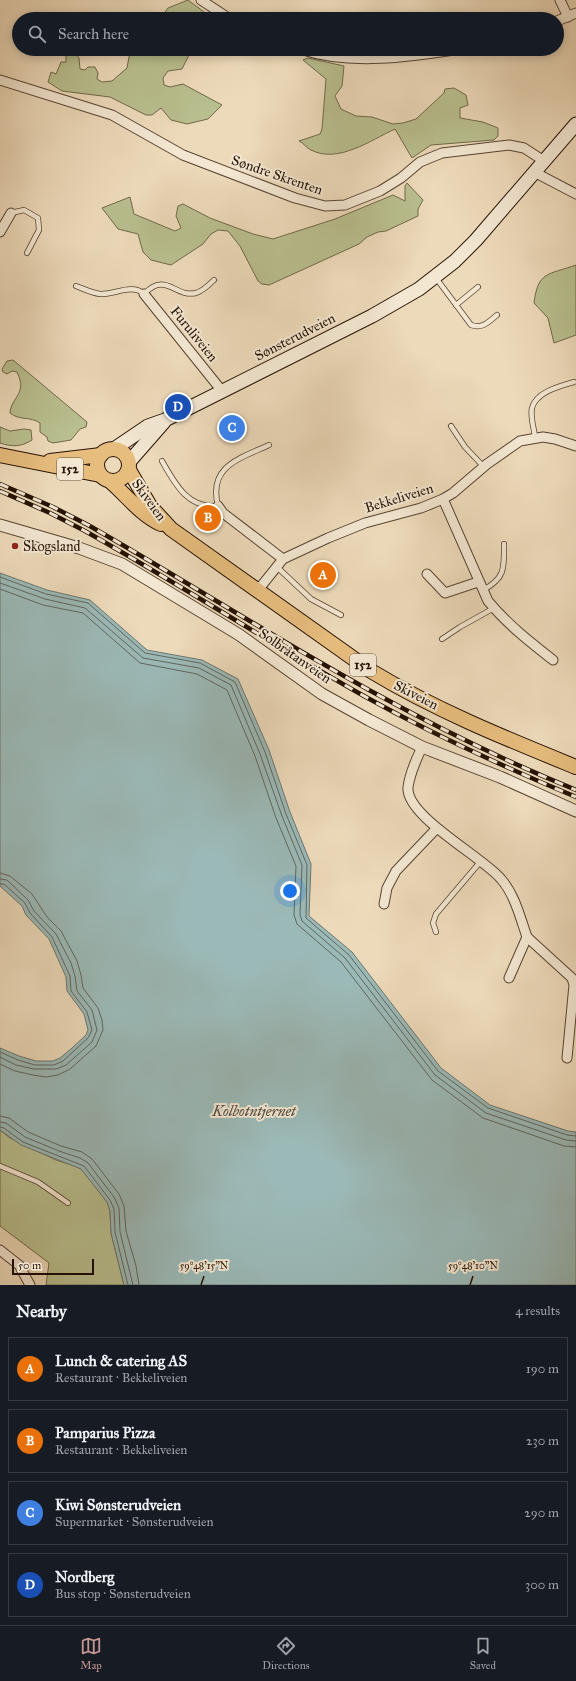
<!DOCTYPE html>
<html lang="en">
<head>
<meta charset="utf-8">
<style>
	:root { --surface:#171b24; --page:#20242c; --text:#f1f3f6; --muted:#9ea1a6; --line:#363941; --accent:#c59692 }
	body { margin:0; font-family:"IM FELL Great Primer",serif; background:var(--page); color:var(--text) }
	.scale { position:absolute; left:12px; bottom:10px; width:82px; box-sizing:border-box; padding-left:4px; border:2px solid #261204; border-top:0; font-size:11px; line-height:14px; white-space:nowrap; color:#261204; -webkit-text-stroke:3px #f3e7d2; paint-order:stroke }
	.you { position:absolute; left:290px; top:891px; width:14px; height:14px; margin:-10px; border:3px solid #fff; border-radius:50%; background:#1a73e8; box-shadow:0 0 0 6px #1a73e833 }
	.badge { display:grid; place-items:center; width:26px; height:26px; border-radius:50%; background:var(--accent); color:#fff; font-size:13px; font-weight:700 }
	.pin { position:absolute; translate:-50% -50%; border:2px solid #fff; box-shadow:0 1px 4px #0006 }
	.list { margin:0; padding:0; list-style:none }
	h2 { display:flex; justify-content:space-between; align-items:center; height:52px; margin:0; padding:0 16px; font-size:17px }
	h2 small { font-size:13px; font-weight:400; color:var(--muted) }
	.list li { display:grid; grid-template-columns:26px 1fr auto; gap:12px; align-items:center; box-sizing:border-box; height:64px; margin:0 8px 8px; padding:0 8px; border:1px solid var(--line); border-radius:0px }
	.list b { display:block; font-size:15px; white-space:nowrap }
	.list p { margin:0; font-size:13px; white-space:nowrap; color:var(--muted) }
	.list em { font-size:13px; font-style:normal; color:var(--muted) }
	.icon { flex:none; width:22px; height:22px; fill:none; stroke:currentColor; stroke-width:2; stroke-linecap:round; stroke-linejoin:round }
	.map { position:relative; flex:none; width:576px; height:1285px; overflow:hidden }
	.search { position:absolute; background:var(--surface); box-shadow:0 2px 10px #0003; left:12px; right:12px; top:12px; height:44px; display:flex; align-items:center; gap:10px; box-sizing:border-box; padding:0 14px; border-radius:22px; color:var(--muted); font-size:15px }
	.sheet { height:340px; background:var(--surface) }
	nav { display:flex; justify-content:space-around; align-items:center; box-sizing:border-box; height:56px; border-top:1px solid var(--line); background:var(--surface); font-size:11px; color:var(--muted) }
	nav a { display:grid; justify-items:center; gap:2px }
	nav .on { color:var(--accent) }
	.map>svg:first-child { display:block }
	.green { fill:#b9bf8f; stroke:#70684a }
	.water { fill:#9bb9b7; stroke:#6c766f }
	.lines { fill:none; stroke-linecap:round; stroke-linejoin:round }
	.shore { stroke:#60665e; stroke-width:1 }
	.service-casing { stroke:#584432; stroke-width:6 }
	.minor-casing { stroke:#584432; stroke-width:11 }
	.tertiary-casing { stroke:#584432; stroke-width:13 }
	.secondary-casing { stroke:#261204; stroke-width:15 }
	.primary-casing { stroke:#261204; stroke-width:16 }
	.service { stroke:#f3e7d2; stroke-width:4.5 }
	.minor { stroke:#f3e7d2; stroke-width:9 }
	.tertiary { stroke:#f3e7d2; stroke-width:11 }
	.secondary { stroke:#f3e7d2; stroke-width:13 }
	.primary { stroke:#e6bd7d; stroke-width:14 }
	.rail-casing { stroke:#261204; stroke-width:4.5 }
	.rail { stroke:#f3e7d2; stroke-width:3; stroke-dasharray:9; stroke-linecap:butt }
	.ticks { fill:none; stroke:#261204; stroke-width:1.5 }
	.poi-dot { fill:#8f2418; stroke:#f3e7d2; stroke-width:1.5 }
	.labels { text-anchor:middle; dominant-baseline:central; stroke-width:4; stroke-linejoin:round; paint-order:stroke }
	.shield { fill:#f3e7d2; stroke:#645242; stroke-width:1 }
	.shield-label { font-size:13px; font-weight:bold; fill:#261204 }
	.street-label { font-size:14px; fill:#261204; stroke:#f3e7d2 }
	.poi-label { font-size:14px; fill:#261204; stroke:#f3e7d2; text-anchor:start }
	.water-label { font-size:15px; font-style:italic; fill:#4f4c43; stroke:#f3e7d2 }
	.ticks-label { font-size:10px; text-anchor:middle; fill:#261204; stroke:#f3e7d2; stroke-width:4; stroke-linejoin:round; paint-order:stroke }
</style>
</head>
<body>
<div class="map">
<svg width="576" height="1285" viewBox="0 0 576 1285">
	<rect width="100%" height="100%" fill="#eddaba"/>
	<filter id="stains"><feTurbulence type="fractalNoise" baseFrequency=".005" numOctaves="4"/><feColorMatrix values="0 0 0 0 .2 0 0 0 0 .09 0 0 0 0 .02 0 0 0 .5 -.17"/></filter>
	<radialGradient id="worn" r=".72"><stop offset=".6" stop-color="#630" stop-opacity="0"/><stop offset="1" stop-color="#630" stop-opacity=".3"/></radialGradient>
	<g class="green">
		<path d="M188,0L208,15L206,19H160L168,8Z"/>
		<path d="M132,49H192L182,69L168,71L163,78L164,85L170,87L183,84L222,105L208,119L187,124L171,120L161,108L152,115H146L110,97L62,91L48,82L51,72L56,74L61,62H66V55L69,52L75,53L79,58L80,69L85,70L88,67H95L98,73L97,79L102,82L112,81L127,68L129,57Z"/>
		<path d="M308,58L344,66L342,86L335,96L341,109L356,116L372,117L393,124L403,123L416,119L444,93L445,89L454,88L466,95L468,105L460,108V118L483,122L498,128V136L494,140L431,145L412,158L395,129C371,140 338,164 311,150C306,148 304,143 299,141L320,134L322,129L326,79L303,60Z"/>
		<path d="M407,183L423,200L418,209V216L386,231L378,232L367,237L359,244L269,285L262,284L258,281L240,246L228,231L218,230L211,234L203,244L171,265L151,260L143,252L138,234L118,229L102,208L130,197L134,214L175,231L181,228L176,216L178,206L183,204L210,218L253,234L273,239L335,219L393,195L405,201V186Z"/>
		<path d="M576,265V335L554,343L548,318L534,303C538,271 548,275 576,265Z"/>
		<path d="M13,360L87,422L86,427L80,429L71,440L53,443L48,441L47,437L40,432V423C30,416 20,421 10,413C11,397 28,394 17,372L12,371L7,374L3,372L2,369L7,361Z"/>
		<path d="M0,427L10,431L24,429L31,430L32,440C21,447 12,447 0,443Z"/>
		<path d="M0,1130L10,1138L56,1160L81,1168L107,1202L110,1211L111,1233L124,1285H46L49,1263L0,1226Z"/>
	</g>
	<path class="water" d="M0,573L47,590L90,600L147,650L202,660L238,679L269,750L290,812L311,864L309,916L352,952L441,1068L490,1105L568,1131L576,1132V1285H124L111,1233L110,1211L107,1202L81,1169L21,1145L0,1130V1048L19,1056L36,1061H53L60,1058L72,1048L86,1035L88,1030L84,1014L67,991L66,977L49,939L26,915L22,906L0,886Z"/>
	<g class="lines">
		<g class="shore">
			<path d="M0,577L46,594L88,603L145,653L200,663L235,682L265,752L286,814L307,865L306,918L349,955L438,1071L488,1108L567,1135L576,1136"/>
			<path d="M0,583L45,599L85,608L143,658L199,668L231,685L260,754L282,816L302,865L300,915L302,921L345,958L435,1075L486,1113L566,1140L576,1141"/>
			<path d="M0,589L43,605L83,613L140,663L197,674L227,690L255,756L276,818L296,866L294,915L297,924L341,962L432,1080L483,1118L564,1146L576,1147"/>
			<path d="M0,873L10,876L32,894L47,917L61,931L77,961L81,975L83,988L98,1008L102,1020L103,1030L96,1046L70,1069L58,1075L46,1077L33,1075L15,1071L0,1064"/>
			<path d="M0,879L7,880L28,900L34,911L56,934L71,963L75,976L77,991L92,1010L97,1030L92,1042L66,1065L56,1069H34L16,1065L0,1057"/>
			<path d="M0,884H4L25,903L30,913L52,937L70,976L71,991L87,1012L92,1030L88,1038L63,1061L54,1065H35L18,1060L0,1052"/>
			<path d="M0,1116L9,1118L28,1132L61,1146L82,1152L92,1159L119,1194L124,1206L126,1231L136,1266L139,1285"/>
			<path d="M0,1122L6,1123L25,1137L59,1151L80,1158L88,1163L114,1197L119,1208L120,1232L133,1285"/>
			<path d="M0,1127L4,1128L23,1142L84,1166L110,1200L114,1209L115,1232L128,1285"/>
		</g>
		<g class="service-casing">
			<g id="service">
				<path d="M11,213L24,210L38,218L39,230L27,253"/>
				<path d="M436,278L471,325C483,329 488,322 497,315"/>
				<path d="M76,286C84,289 92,293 100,294C114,295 132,283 144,294C166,271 175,298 196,293C203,291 209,285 214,280"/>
				<path d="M456,305L478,287"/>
				<path d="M451,426L465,447L484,467"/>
				<path d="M535,437C534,428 530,417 532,408C536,392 560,386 574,382"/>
				<path d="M162,461C175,484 188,509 218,506C208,466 239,459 269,445"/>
				<path d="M277,567L311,599L341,615"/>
				<path d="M483,590C506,578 504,567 504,544"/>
				<path d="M442,639L460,627L494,608"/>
				<path d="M436,932L433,923L436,914L481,861"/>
				<path d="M0,1166L38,1182L68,1203"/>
			</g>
		</g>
		<g class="minor-casing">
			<g id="minor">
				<path d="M201,0L230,19"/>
				<path d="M560,0L568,17"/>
				<path d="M557,21L576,13"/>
				<path d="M300,49C350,66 409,57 460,49"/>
				<path d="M0,80L112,115L183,155L295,198L325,206L345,205L380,191L401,178L420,162L442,153L509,145L524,148L544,161"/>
				<path d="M534,172L576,194"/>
				<path d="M0,232L11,213"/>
				<path d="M144,294L222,391"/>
				<path d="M443,499L488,601C507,624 530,642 553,660"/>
				<path d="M218,506L223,513L283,559"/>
				<path d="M427,574L445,593L478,582"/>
				<path d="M258,590L283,559L328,538L365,523L421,508L443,499L453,493L487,464L520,441L543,437L555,439L576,446"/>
				<path d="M422,747C416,760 410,773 408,787C405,816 483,857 501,879C515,895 520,917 527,937L509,978"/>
				<path d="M384,904L387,888L396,871L436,829"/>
				<path d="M527,937L572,978L574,985L567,1058"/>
				<path d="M0,1250L19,1265L30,1285"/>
			</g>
		</g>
		<g class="tertiary-casing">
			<path id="tertiary" d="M0,525L79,548L122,564L238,634L322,694L369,720L422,747L500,777L576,811"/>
		</g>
		<g class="secondary-casing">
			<g id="secondary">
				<path d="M114,449L148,426L165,420L372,316L419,289L455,261L476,240L576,124"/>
				<path d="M129,462L164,422"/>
			</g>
		</g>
		<g class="primary-casing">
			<g id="primary">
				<circle cx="113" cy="465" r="16"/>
				<path d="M0,455L100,475"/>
				<path d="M50,461L101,455"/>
				<path d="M129,470L150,506L171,529L371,671C435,710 507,739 576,767"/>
				<path d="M111,482C127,496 141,515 161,524"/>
			</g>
		</g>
		<use href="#service" class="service"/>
		<use href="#minor" class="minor"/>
		<use href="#tertiary" class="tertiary"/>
		<use href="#secondary" class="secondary"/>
		<use href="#primary" class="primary"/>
		<g class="rail-casing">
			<g id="rail">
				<path d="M0,484L53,507L88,525C183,579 274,638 369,690C436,727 505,761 576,790"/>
				<path d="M0,491L50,513L85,531C179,584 270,643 364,696C432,734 504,767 576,797"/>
			</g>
		</g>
		<use href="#rail" class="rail"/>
	</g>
	<path class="ticks" d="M201,1285L204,1276M470,1285L473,1276"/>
	<circle class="poi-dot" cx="15" cy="546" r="4"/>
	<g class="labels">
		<g class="shield">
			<rect x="57" y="458" width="26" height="22" rx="3"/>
			<rect x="350" y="654" width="26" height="22" rx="3"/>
		</g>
		<g class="shield-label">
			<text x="70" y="469">152</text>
			<text x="363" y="665">152</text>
		</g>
		<g class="street-label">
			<text transform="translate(277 175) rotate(19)">Søndre Skrenten</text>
			<text transform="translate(194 334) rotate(51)">Furuliveien</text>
			<text transform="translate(295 337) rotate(-27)">Sønsterudveien</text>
			<text transform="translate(399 498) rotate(-17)">Bekkeliveien</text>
			<text transform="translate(149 500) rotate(54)">Skiveien</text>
			<text transform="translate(295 656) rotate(35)">Solbråtanveien</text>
			<text transform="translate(416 695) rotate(27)">Skiveien</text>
		</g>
		<g class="poi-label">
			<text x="23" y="546">Skogsland</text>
		</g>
		<g class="water-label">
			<text x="254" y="1111">Kolbotntjernet</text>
		</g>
	</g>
	<g class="ticks-label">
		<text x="204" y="1269">59°48'15"N</text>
		<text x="473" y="1269">59°48'10"N</text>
	</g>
	<rect width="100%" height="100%" filter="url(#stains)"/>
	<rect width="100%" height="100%" fill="url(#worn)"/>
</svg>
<div class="scale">50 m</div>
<div class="you"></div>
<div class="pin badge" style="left:323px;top:575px;background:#e8710a">A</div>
<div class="pin badge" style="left:208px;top:518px;background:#e8710a">B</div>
<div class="pin badge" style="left:232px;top:428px;background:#3f7fe0">C</div>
<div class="pin badge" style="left:178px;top:407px;background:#1a4fb4">D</div>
<div class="search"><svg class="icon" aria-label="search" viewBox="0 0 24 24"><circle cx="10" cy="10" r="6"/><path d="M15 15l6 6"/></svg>Search here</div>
</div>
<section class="sheet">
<h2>Nearby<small>4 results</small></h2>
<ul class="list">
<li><span class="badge" style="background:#e8710a">A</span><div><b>Lunch &amp; catering AS</b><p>Restaurant · Bekkeliveien</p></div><em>190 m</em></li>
<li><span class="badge" style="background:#e8710a">B</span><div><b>Pamparius Pizza</b><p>Restaurant · Bekkeliveien</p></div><em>230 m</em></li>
<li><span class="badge" style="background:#3f7fe0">C</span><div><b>Kiwi Sønsterudveien</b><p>Supermarket · Sønsterudveien</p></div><em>290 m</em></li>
<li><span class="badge" style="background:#1a4fb4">D</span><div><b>Nordberg</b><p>Bus stop · Sønsterudveien</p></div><em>300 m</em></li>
</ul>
</section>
<nav>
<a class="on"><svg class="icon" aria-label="map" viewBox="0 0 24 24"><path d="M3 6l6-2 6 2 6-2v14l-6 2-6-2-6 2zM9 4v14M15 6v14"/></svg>Map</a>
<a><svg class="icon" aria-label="directions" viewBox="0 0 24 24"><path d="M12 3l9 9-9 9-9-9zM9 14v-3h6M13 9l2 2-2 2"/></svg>Directions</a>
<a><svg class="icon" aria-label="saved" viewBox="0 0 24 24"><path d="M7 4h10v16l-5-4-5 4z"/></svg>Saved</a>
</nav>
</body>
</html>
